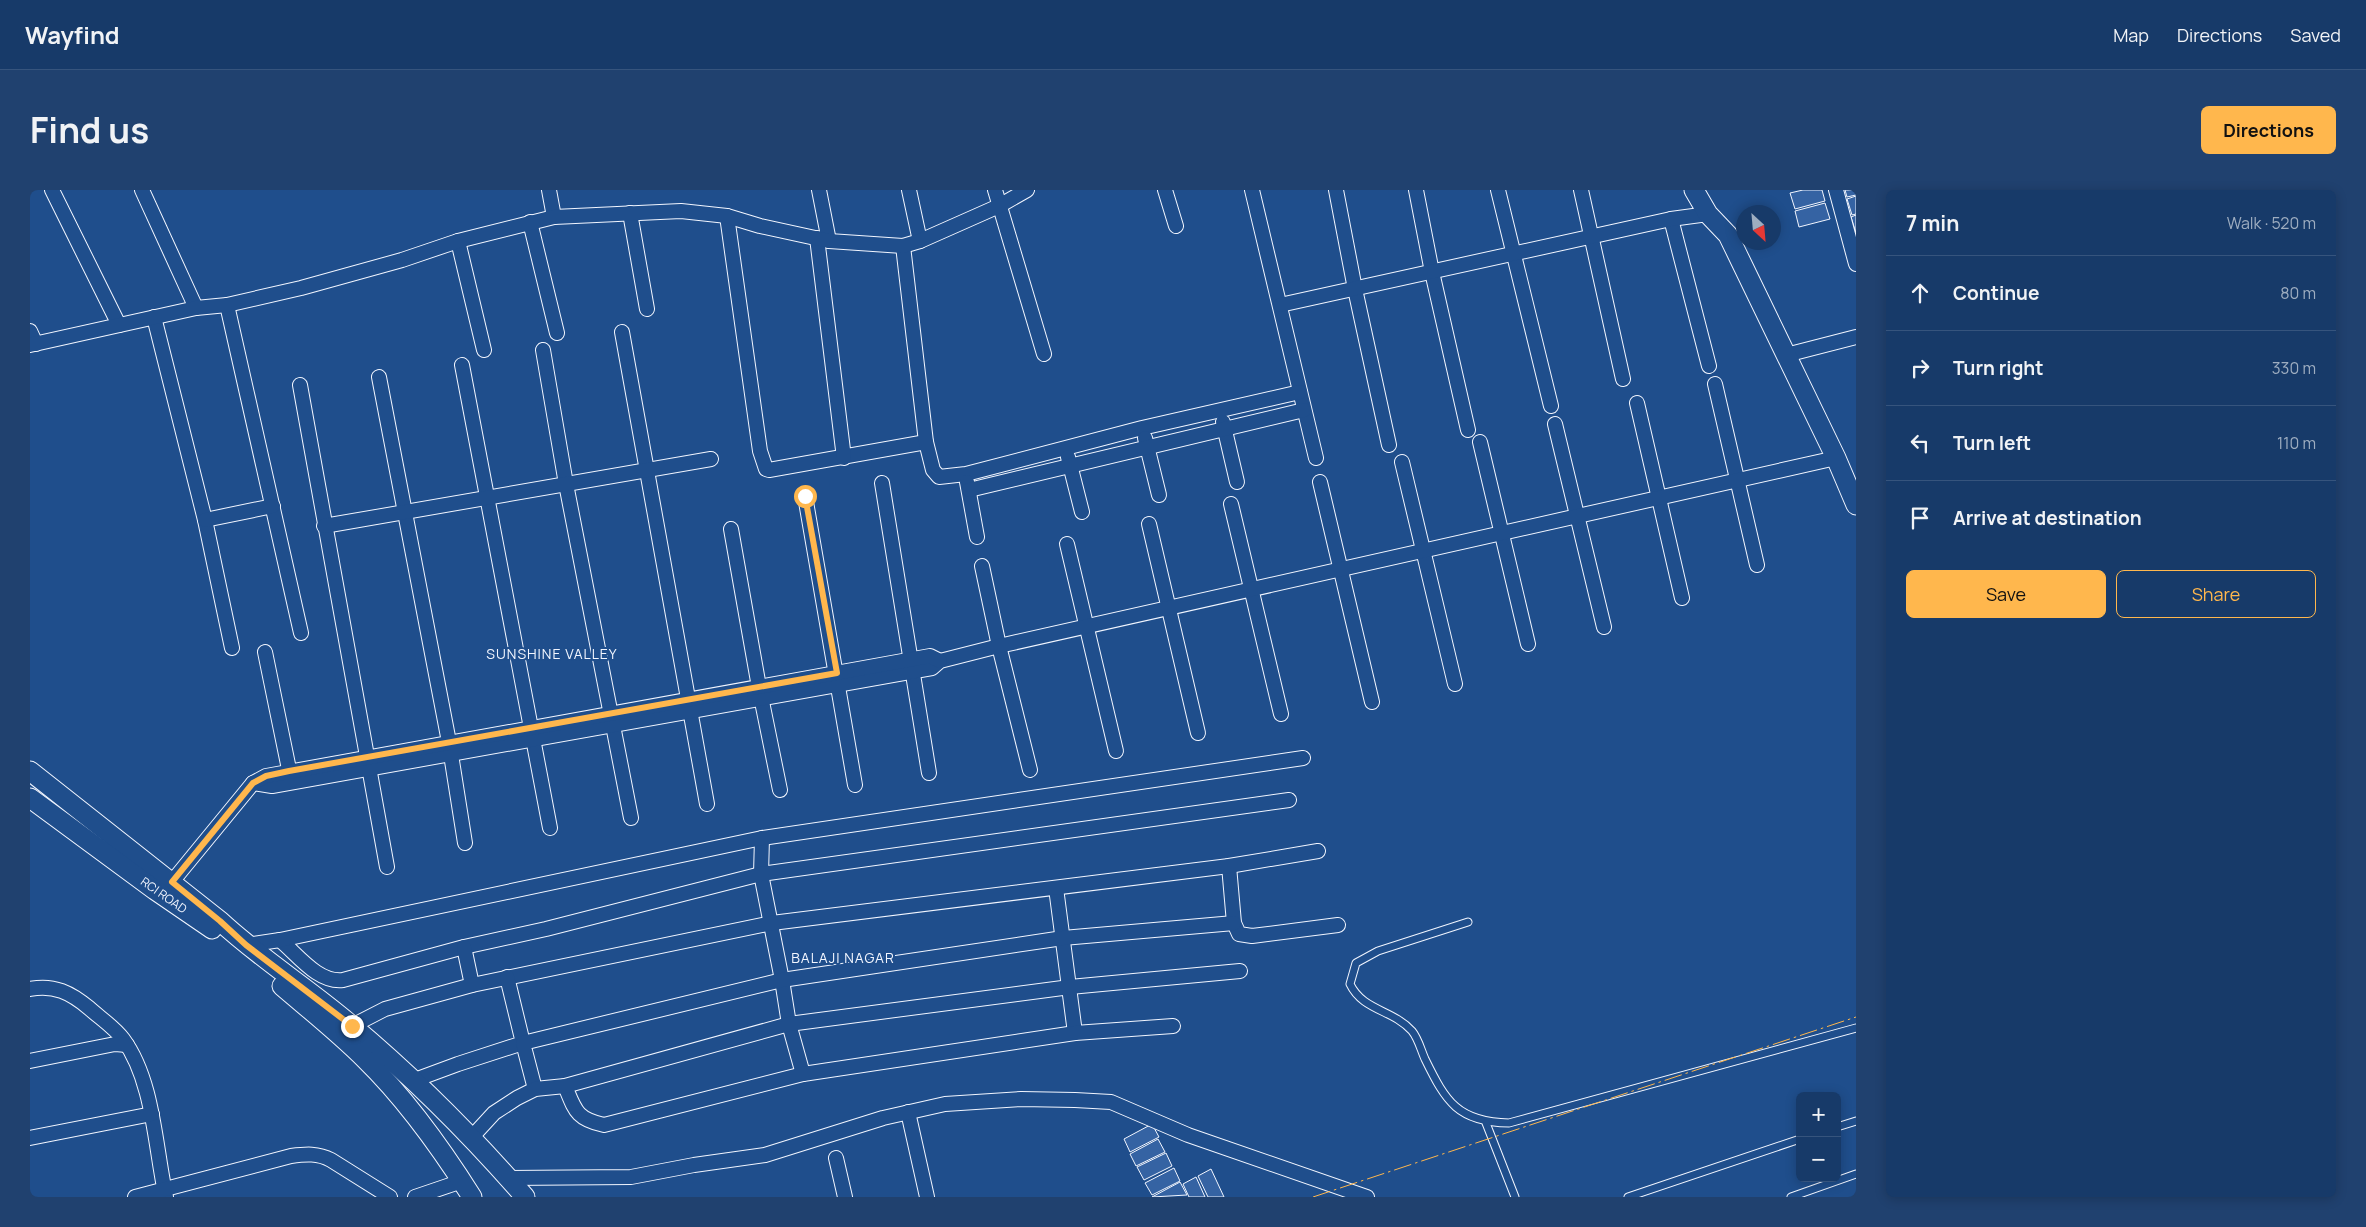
<!DOCTYPE html>
<html lang="en">
<head>
<meta charset="utf-8">
<style>
	:root { --surface:#173a69; --page:#20416f; --text:#f1f3f6; --muted:#9eadc0; --line:#36547d; --accent:#ffb74d }
	body { margin:0; font-family:Manrope,sans-serif; background:var(--page); color:var(--text) }
	.controls { position:absolute; right:15px; bottom:15px; display:grid; overflow:hidden; border-radius:8px; box-shadow:0 2px 12px #0003 }
	.controls button { width:45px; height:45px; display:grid; place-items:center; padding:0; border:0; border-bottom:1px solid var(--line); background:var(--surface); color:var(--text); font:25px sans-serif }
	.compass { position:absolute; left:1706px; top:15px; width:45px; height:45px; border-radius:50%; background:var(--surface); box-shadow:0 2px 12px #0003; rotate:154deg }
	.stop { position:absolute; width:15px; height:15px; margin:-11px; border:4px solid #ffb74d; border-radius:50%; background:#fff }
	.stop.end { background:#ffb74d; border-color:#fff; box-shadow:0 1px 5px #0008 }
	.list { margin:0; padding:0; list-style:none }
	h2 { display:flex; justify-content:space-between; align-items:center; height:65px; margin:0; padding:0 20px; font-size:21px }
	h2 small { font-size:16px; font-weight:400; color:var(--muted) }
	.list li { display:grid; grid-template-columns:32px 1fr auto; gap:15px; align-items:center; box-sizing:border-box; height:75px; padding:0 20px; border-top:1px solid var(--line) }
	.list b { display:block; font-size:19px; white-space:nowrap }
	.list em { font-size:16px; font-style:normal; color:var(--muted) }
	.actions { display:flex; gap:10px; padding:15px 20px }
	.actions a { flex:1; padding:11px 0; border:1px solid var(--accent); border-radius:8px; text-align:center; font-size:18px; color:var(--accent) }
	.actions .main { background:var(--accent); color:#111 }
	.icon { flex:none; width:28px; height:28px; fill:none; stroke:currentColor; stroke-width:2; stroke-linecap:round; stroke-linejoin:round }
	.map { position:relative; flex:none; width:1826px; height:1007px; overflow:hidden; border-radius:8px }
	header { display:flex; align-items:center; gap:30px; box-sizing:border-box; height:70px; padding:0 25px; background:var(--surface); border-bottom:1px solid var(--line) }
	header strong { font-size:24px }
	nav { display:flex; gap:28px; margin-inline-start:auto; font-size:18px }
	.intro { display:flex; align-items:center; justify-content:space-between; box-sizing:border-box; height:120px; padding:0 30px }
	h1 { margin:0; font-size:35px }
	.button { padding:12px 22px; border-radius:8px; background:var(--accent); color:#111; font-size:18px; font-weight:700 }
	main { display:flex; gap:30px; padding:0 30px }
	aside { flex:1; background:var(--surface); border-radius:8px; box-shadow:0 2px 12px #0003 }
	.map>svg:first-child { display:block }
	.building { fill:#3563a3; stroke:#f2f6ff }
	.lines { fill:none; stroke-linecap:round; stroke-linejoin:round }
	.lane-casing { stroke:#f2f6ff; stroke-width:9 }
	.street-casing { stroke:#f2f6ff; stroke-width:16 }
	.secondary-casing { stroke:#f2f6ff; stroke-width:21 }
	.lane { stroke:#1f4e8c; stroke-width:7 }
	.street { stroke:#1f4e8c; stroke-width:14 }
	.secondary { stroke:#1f4e8c; stroke-width:19 }
	.power { stroke:#ffb74d; stroke-width:1; stroke-dasharray:18 4 2.5 4; stroke-linecap:butt }
	.route { stroke:#ffb74d; stroke-width:6 }
	.labels { text-anchor:middle; dominant-baseline:central; stroke-width:4; stroke-linejoin:round; paint-order:stroke }
	.street-label { font-size:12px; fill:#f2f6ff; stroke:#1f4e8c }
	.neighbourhood-label { font-size:14px; letter-spacing:1px; fill:#f2f6ff; stroke:#1f4e8c }
</style>
</head>
<body>
<header>
<strong>Wayfind</strong>
<nav><a>Map</a><a>Directions</a><a>Saved</a></nav>
</header>
<div class="intro"><h1>Find us</h1><a class="button">Directions</a></div>
<main>
<div class="map">
<svg width="1826" height="1007" viewBox="0 0 1826 1007">
	<rect width="100%" height="100%" fill="#1f4e8c"/>
	<g class="building">
		<path d="M1773,0H1792L1795,11L1765,19L1760,3Z"/>
		<path d="M1815,0H1826V5L1817,7Z"/>
		<path d="M1826,6V24L1822,25L1817,9Z"/>
		<path d="M1795,13L1800,29L1769,37L1765,21Z"/>
		<path d="M1826,25V43L1821,27Z"/>
		<path d="M1122,934L1129,947L1100,962L1094,949Z"/>
		<path d="M1128,949L1135,962L1106,976L1100,964Z"/>
		<path d="M1136,963L1142,976L1114,990L1107,977Z"/>
		<path d="M1144,978L1150,991L1122,1005L1115,993Z"/>
		<path d="M1181,979L1194,1007H1178L1168,986Z"/>
		<path d="M1166,987L1175,1007H1159L1153,994Z"/>
		<path d="M1150,992L1157,1005L1122,1007Z"/>
	</g>
	<g class="lines">
		<g class="lane-casing">
			<g id="lane">
				<path d="M1438,732L1348,761L1326,773L1320,794C1333,821 1362,819 1382,841C1388,848 1391,860 1395,869C1416,912 1428,932 1479,933L1826,838"/>
				<path d="M1456,933L1485,1007"/>
				<path d="M1807,937L1826,931"/>
				<path d="M1598,1007L1770,949"/>
				<path d="M1761,1007L1826,984"/>
			</g>
		</g>
		<g class="street-casing">
			<g id="street">
				<path d="M22,0L89,135"/>
				<path d="M112,0L166,118"/>
				<path d="M519,0L524,27"/>
				<path d="M789,0L799,51"/>
				<path d="M879,0L890,51"/>
				<path d="M965,0L1014,164"/>
				<path d="M1135,0L1146,36"/>
				<path d="M1222,0L1286,268"/>
				<path d="M1306,0L1325,99L1359,255"/>
				<path d="M1386,0L1402,82L1438,240"/>
				<path d="M1468,0L1521,216"/>
				<path d="M1551,0L1593,189"/>
				<path d="M1806,0L1826,74"/>
				<path d="M600,23L617,119"/>
				<path d="M697,26L730,261L736,279L739,280L896,252"/>
				<path d="M1641,29L1679,176"/>
				<path d="M500,32L527,143"/>
				<path d="M787,48L814,268"/>
				<path d="M428,51L454,160"/>
				<path d="M873,56L896,252L903,280L909,287L936,284L1112,238L1270,202"/>
				<path d="M197,115L271,443"/>
				<path d="M1250,115L1641,29L1678,24"/>
				<path d="M124,127L175,330L202,458"/>
				<path d="M0,141L6,154"/>
				<path d="M592,142L677,614"/>
				<path d="M0,155L166,118L197,115L271,98L372,70L428,51L524,27L651,21L697,26L730,36L799,51L873,56L890,51L969,16L997,0"/>
				<path d="M513,160L536,294L601,628"/>
				<path d="M1756,165L1826,147"/>
				<path d="M432,175L520,638"/>
				<path d="M349,187L419,552L435,653"/>
				<path d="M1685,194L1727,375"/>
				<path d="M270,195L357,677"/>
				<path d="M1607,213L1652,408"/>
				<path d="M1193,232L1207,292"/>
				<path d="M1525,234L1574,437"/>
				<path d="M1115,248L1129,305"/>
				<path d="M1450,252L1498,454"/>
				<path d="M1038,267L1052,322"/>
				<path d="M1372,272L1425,494"/>
				<path d="M937,292L947,347"/>
				<path d="M1290,292L1342,512"/>
				<path d="M852,293L899,583"/>
				<path d="M939,300L1274,220"/>
				<path d="M775,306L825,595"/>
				<path d="M1201,314L1251,524"/>
				<path d="M175,330L243,316"/>
				<path d="M1119,334L1168,543"/>
				<path d="M294,336L681,269"/>
				<path d="M701,339L729,497L750,600"/>
				<path d="M1037,354L1086,561"/>
				<path d="M952,376L969,456L1000,580"/>
				<path d="M235,462L261,589"/>
				<path d="M223,593L242,596L902,478L910,471L969,456L1806,268"/>
				<path d="M732,648L731,684L752,790L759,834L773,884"/>
				<path d="M1199,676L1204,733L1209,744L1222,746L1308,735"/>
				<path d="M141,693L223,593L236,586L900,466L910,471"/>
				<path d="M1026,698L1045,843"/>
				<path d="M250,750C268,765 288,793 313,790L434,757L516,739L731,684L1259,610"/>
				<path d="M216,755L250,750L732,648L1273,568"/>
				<path d="M434,757L442,795"/>
				<path d="M0,799C24,794 41,803 59,818C70,828 84,837 93,849C124,891 125,958 136,1007"/>
				<path d="M322,836L355,819L442,795L742,733L1199,676L1288,661"/>
				<path d="M0,871L85,854L97,855"/>
				<path d="M382,891L428,874L493,853L477,787"/>
				<path d="M535,896C545,920 546,929 574,935L773,884L1045,843L1143,836"/>
				<path d="M505,899L493,853L752,790L1033,748L1204,733"/>
				<path d="M878,922L897,1007"/>
				<path d="M0,948L122,924"/>
				<path d="M441,948L464,923L487,908L505,899L535,896L759,834L1040,797L1210,781"/>
				<path d="M806,968L815,1007"/>
				<path d="M478,988L601,987L664,975L735,965L853,928L915,914L991,909L1045,910L1081,912L1158,945L1337,1007"/>
				<path d="M105,1007L261,966C276,964 288,963 301,970L360,1007"/>
				<path d="M385,1007L432,991"/>
			</g>
		</g>
		<g class="secondary-casing">
			<g id="secondary">
				<path d="M1664,0L1678,24L1698,45L1806,268L1826,315"/>
				<path d="M0,581L190,731C231,769 279,799 321,835C383,887 442,946 495,1007"/>
				<path d="M0,608L125,700L182,739"/>
				<path d="M252,796C280,820 309,843 335,869C377,910 411,958 442,1007"/>
			</g>
		</g>
		<use href="#lane" class="lane"/>
		<use href="#street" class="street"/>
		<use href="#secondary" class="secondary"/>
		<path class="power" d="M1283,1007L1826,827"/>
	</g>
	<g class="lines">
		<path class="route" d="M322,836L216,755L190,731L142,692L223,593L236,586L259,581L807,483L775,306"/>
	</g>
	<g class="labels">
		<g class="street-label">
			<text transform="translate(134 705) rotate(35)">RCI ROAD</text>
		</g>
		<g class="neighbourhood-label">
			<text x="522" y="463">SUNSHINE VALLEY</text>
			<text x="813" y="767">BALAJI NAGAR</text>
		</g>
	</g>
</svg>
<div class="controls">
<button>+</button>
<button>−</button>
</div>
<svg class="compass" viewBox="-18 -18 36 36"><path d="M0-13l5 13h-10z" fill="#e53935"/><path d="M0 13l5-13h-10z" fill="#9eadc0"/></svg>
<div class="stop" style="left:775px;top:306px"></div>
<div class="stop end" style="left:322px;top:836px"></div>
</div>
<aside>
<h2>7 min<small>Walk · 520 m</small></h2>
<ul class="list">
<li><svg class="icon" aria-label="ahead" viewBox="0 0 24 24"><path d="M12 20V5M6 11l6-6 6 6"/></svg><div><b>Continue</b></div><em>80 m</em></li>
<li><svg class="icon" aria-label="right" viewBox="0 0 24 24"><path d="M7 20v-9h11M14 6l5 5-5 5"/></svg><div><b>Turn right</b></div><em>330 m</em></li>
<li><svg class="icon" aria-label="left" viewBox="0 0 24 24"><path d="M17 20v-9H6M10 6l-5 5 5 5"/></svg><div><b>Turn left</b></div><em>110 m</em></li>
<li><svg class="icon" aria-label="arrive" viewBox="0 0 24 24"><path d="M6 21V4h12l-3 4 3 4H6"/></svg><div><b>Arrive at destination</b></div></li>
</ul>
<div class="actions"><a class="main">Save</a><a>Share</a></div>
</aside>
</main>
</body>
</html>
